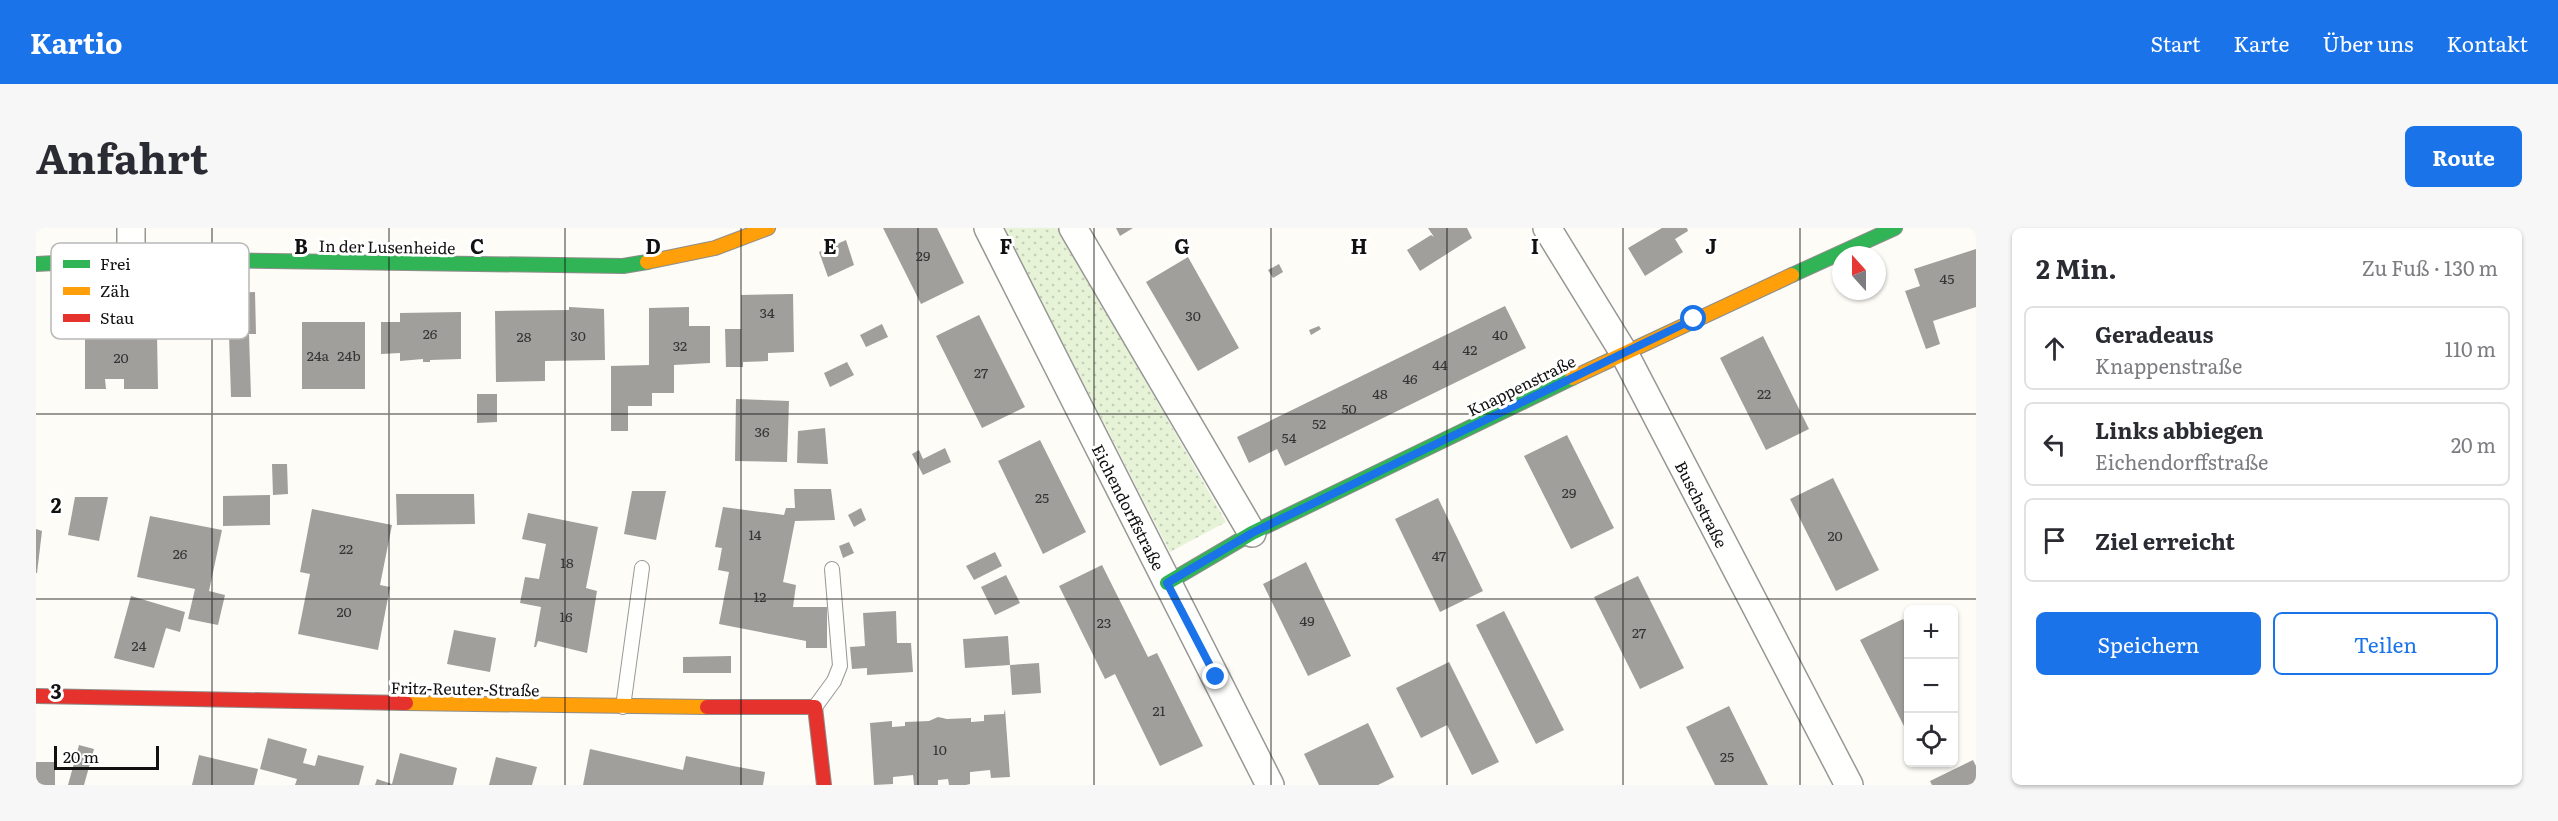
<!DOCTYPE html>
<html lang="de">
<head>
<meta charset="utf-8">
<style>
	:root { --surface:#fff; --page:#f7f7f7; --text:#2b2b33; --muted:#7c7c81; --line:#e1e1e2; --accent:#1a73e8 }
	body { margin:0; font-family:Literata,serif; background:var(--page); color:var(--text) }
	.controls { position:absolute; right:18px; bottom:18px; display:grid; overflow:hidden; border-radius:9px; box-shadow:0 2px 4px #0004 }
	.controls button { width:54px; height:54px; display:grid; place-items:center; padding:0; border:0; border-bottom:2px solid var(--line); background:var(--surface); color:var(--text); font:30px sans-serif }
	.compass { position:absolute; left:1796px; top:18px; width:54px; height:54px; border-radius:50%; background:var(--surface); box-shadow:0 2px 4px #0004; rotate:339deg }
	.scale { position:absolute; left:18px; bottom:15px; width:105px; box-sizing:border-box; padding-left:6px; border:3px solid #111; border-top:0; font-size:16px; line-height:21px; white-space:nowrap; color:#111; -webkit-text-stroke:4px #fff; paint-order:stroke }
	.stop { position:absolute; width:18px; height:18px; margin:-14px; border:4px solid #1a73e8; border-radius:50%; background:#fff }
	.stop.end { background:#1a73e8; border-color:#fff; box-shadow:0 2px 6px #0008 }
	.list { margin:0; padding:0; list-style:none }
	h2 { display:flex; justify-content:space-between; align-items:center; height:78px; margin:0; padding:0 24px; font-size:26px }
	h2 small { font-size:20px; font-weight:400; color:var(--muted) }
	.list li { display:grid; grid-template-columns:39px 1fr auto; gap:18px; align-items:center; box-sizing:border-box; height:84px; margin:0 12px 12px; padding:0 12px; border:2px solid var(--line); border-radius:9px }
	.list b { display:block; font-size:22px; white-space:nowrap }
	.list p { margin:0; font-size:20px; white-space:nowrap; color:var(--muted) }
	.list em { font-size:20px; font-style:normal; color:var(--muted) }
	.actions { display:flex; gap:12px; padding:18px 24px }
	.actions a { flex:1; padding:14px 0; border:2px solid var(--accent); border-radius:9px; text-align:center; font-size:21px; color:var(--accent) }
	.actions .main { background:var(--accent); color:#fff }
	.icon { flex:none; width:33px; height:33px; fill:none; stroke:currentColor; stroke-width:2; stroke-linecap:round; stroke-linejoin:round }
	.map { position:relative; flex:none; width:1940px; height:557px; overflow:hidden; border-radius:9px }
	header { display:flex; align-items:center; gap:36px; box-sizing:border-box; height:84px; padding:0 30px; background:var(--accent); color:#fff }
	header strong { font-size:28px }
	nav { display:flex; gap:33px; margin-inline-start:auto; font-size:21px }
	.intro { display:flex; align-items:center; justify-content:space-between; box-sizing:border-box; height:144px; padding:0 36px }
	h1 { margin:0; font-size:42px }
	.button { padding:15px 27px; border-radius:9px; background:var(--accent); color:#fff; font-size:21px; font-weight:700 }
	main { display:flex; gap:36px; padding:0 36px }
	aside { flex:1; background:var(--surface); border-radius:9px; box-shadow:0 2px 4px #0004 }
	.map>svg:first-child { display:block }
	.grass { fill:url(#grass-dots) }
	.building { fill:#a19f9c }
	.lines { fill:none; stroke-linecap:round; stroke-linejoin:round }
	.lane-casing { stroke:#979795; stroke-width:16 }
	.street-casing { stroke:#979795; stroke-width:30 }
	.fast-casing { stroke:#8e8d8b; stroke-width:16 }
	.slow-casing { stroke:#8e8d8b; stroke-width:16 }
	.jam-casing { stroke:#8e8d8b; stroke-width:16 }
	.lane { stroke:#fffffe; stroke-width:14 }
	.street { stroke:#fffffe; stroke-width:27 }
	.fast { stroke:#30b455; stroke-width:14 }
	.slow { stroke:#ff9f0a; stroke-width:14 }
	.jam { stroke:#e5322d; stroke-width:14 }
	.route { stroke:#1a73e8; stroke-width:8 }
	.grid { fill:none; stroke:#111; stroke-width:1.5; stroke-opacity:0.55 }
	.labels { text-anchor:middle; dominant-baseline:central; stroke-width:6; stroke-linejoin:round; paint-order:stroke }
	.number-label { font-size:14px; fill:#353434 }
	.street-label { font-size:16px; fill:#111; stroke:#fff }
	.key { fill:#fff; stroke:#b8b8b8; stroke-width:1.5 }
	.key-label { font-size:16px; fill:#111 }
	.grid-label { font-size:20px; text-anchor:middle; font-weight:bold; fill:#111; stroke:#fff; stroke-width:6; stroke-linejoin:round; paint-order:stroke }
</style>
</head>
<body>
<header>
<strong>Kartio</strong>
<nav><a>Start</a><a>Karte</a><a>Über uns</a><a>Kontakt</a></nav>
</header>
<div class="intro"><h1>Anfahrt</h1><a class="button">Route</a></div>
<main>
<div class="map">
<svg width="1940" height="557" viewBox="0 0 1940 557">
	<defs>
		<pattern id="grass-dots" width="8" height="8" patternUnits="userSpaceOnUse" patternTransform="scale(1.5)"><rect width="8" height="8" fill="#e7f3d7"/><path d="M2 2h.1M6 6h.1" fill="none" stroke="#c5cfb8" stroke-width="1.8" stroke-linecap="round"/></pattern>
	</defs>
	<rect width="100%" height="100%" fill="#fdfcf7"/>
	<path class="grass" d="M968,0H1022L1190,294L1134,324Z"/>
	<g class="building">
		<path d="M847,0H901L928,55L885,76Z"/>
		<path d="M1080,0H1097L1084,8Z"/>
		<path d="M1392,0H1431L1436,10L1384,43L1371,22L1395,7L1398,9Z"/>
		<path d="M1626,0H1651L1652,3L1639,11L1647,24L1609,48L1592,20Z"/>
		<path d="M810,12L818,37L792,49L783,24Z"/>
		<path d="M1940,21V79L1897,93L1904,116L1890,121L1869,63L1884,58L1878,41Z"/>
		<path d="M1152,29L1203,120L1162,143L1110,54Z"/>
		<path d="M1243,36L1247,44L1237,50L1232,42Z"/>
		<path d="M219,64L220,106H213L215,169H195L193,107L162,108L161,66Z"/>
		<path d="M757,66L758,124L732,125V133L707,134V139H690L689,101H705V67Z"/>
		<path d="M1469,78L1490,120L1249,238L1241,221L1213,235L1201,209Z"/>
		<path d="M533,79L568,81L569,132L509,133V153L460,154L459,83L533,82Z"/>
		<path d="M653,79V98H674V135L638,137V165H616V178H592V203H575V138L613,137V80Z"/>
		<path d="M425,84V131L394,132V134H387V131L364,133V125L345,126V94H364V85Z"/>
		<path d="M943,87L989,179L946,200L900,108Z"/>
		<rect x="266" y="94" width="63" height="67"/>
		<path d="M846,96L852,109L830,119L824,107Z"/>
		<path d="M1283,98L1285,101L1275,107L1273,102Z"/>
		<path d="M121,106L122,161H88V151H69L70,161H49V108Z"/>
		<path d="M1727,108L1773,201L1730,222L1684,130Z"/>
		<path d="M811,134L818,147L794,159L788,145Z"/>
		<path d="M441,166H461V194L441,195Z"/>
		<path d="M700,171L753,173L751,234L699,233Z"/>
		<path d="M789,200L792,236L761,235L762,203Z"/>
		<path d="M1531,207L1578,300L1535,321L1488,228Z"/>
		<path d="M1004,212L1050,304L1007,326L962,233Z"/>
		<path d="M909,220L915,234L887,247L876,226L883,222L887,231Z"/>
		<path d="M236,236H251L252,266L237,267Z"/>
		<path d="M1797,250L1843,342L1800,363L1754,271Z"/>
		<path d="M758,261H795L799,292L759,293L747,354L760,357L757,379H791V420H770V413L683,396L693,344L682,342L686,320L679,319L687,279L748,287L750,280H759Z"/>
		<path d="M596,263H630L620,312L588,306Z"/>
		<path d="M360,266H438L439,296L361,297Z"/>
		<path d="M234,267V297L187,298V268Z"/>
		<path d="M39,269H72L63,313L32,307Z"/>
		<path d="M1402,270L1447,363L1404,384L1359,291Z"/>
		<path d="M825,280L830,292L818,299L812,287Z"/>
		<path d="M276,281L356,297L344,357L354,359L342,422L262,406L274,346L264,344Z"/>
		<path d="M492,285L562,299L550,360L561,363L551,425L502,413L500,419H498L505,379L484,375L489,349L503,351L510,316L486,311Z"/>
		<path d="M114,288L186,302L173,363L189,367L182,397L152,391L159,361L101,349Z"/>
		<path d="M0,301L6,303L1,345H0Z"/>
		<path d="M813,314L818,325L807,330L803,318Z"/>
		<path d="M959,324L966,338L938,352L930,338Z"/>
		<path d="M1270,334L1315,428L1272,448L1227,356Z"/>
		<path d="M1066,337L1112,429L1121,425L1167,518L1124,538L1079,446L1069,451L1023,358Z"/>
		<path d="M970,347L984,375L959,387L945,359Z"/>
		<path d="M1602,348L1648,440L1604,461L1558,369Z"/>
		<path d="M95,368L149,384L144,404L130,400L118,440L78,430Z"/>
		<path d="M860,383L861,415H875L877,444L831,447V440L816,441L814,419L829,418L827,385Z"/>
		<path d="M1468,383L1528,502L1500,516L1440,397Z"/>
		<path d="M1867,391L1872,402V504H1871L1824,412Z"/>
		<path d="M418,402L460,410L454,444L411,436Z"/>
		<path d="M972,408L974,437L929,440L927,411Z"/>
		<path d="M695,428V445H647V429Z"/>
		<path d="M1413,434L1463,534L1436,547L1411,497L1385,510L1360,460Z"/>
		<path d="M1003,435L1005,465L976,467L974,437Z"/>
		<path d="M1693,478L1732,557H1679L1650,499Z"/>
		<path d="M969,481L974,549L955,550L954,542L934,544V556L930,557H913L912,551L902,552V557H878L877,547L857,549V556L838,557L834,495L856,493V499L869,498V494L893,493L902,489L911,491L935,490V494L948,493V487L968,486Z"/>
		<path d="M1332,495L1358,549L1342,557H1283L1268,526Z"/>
		<path d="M232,510L271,521L267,535L279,538L282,527L328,538L323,557H259L261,551L224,541Z"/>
		<path d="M43,517L58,521L48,557H32Z"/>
		<path d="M554,521L647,542L650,528L697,538L729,544L727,557H547Z"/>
		<path d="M364,525L421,540L417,557H339L341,551L356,556Z"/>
		<path d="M163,527L222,541L218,557H156Z"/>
		<path d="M460,529L501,539L496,557H453Z"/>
		<path d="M1937,532L1940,538V557H1896L1894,553Z"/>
		<rect x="0" y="534" width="19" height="23"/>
	</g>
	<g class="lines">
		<g class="lane-casing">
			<g id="lane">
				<path d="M587,479L606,340"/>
				<path d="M779,479L798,453L804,438L796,341"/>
			</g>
		</g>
		<g class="street-casing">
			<g id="street">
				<path d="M95,0V31"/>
				<path d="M952,0L1234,557"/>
				<path d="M1037,0L1216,305"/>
				<path d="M1511,0L1588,125L1813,557"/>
			</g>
		</g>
		<g class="fast-casing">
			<g id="fast">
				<path d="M0,36L95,31L587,38L611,34"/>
				<path d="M1756,47L1859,0"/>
				<path d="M1131,355L1216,305L1536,150"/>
			</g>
		</g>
		<g class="slow-casing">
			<g id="slow">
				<path d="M611,34L679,20L732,0"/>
				<path d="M1536,150L1756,47"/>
				<path d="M370,475L671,479"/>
			</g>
		</g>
		<g class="jam-casing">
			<g id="jam">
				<path d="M0,468L370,475"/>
				<path d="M671,479H779L788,557"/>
			</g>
		</g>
		<use href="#lane" class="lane"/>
		<use href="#street" class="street"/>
		<use href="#fast" class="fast"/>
		<use href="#slow" class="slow"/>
		<use href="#jam" class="jam"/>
	</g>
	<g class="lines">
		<path class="route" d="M1180,449L1131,355L1216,305L1658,91"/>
	</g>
	<path class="grid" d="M176,0V557M353,0V557M529,0V557M705,0V557M882,0V557M1058,0V557M1235,0V557M1411,0V557M1587,0V557M1764,0V557M0,186H1940M0,371H1940"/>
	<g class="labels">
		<g class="number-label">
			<text x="887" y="27">29</text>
			<text x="1911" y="50">45</text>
			<text x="731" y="84">34</text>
			<text x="1157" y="87">30</text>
			<text x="394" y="105">26</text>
			<text x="1464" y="106">40</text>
			<text x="542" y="107">30</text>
			<text x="488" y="108">28</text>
			<text x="644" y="117">32</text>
			<text x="1434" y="121">42</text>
			<text x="282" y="127">24a</text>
			<text x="313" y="127">24b</text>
			<text x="85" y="129">20</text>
			<text x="1404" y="136">44</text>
			<text x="945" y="144">27</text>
			<text x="1374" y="150">46</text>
			<text x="1344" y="165">48</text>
			<text x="1728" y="165">22</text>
			<text x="1313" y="180">50</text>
			<text x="1283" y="195">52</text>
			<text x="726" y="203">36</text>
			<text x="1253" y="209">54</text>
			<text x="1533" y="264">29</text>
			<text x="1006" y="269">25</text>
			<text x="719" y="306">14</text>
			<text x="1799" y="307">20</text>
			<text x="310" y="320">22</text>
			<text x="144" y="325">26</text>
			<text x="1403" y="327">47</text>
			<text x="531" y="334">18</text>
			<text x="724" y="368">12</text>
			<text x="308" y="383">20</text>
			<text x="530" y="388">16</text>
			<text x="1271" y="392">49</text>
			<text x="1068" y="394">23</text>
			<text x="1603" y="404">27</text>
			<text x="103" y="417">24</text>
			<text x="1123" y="482">21</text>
			<text x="904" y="521">10</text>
			<text x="1691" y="528">25</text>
		</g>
		<g class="street-label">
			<text transform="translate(351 18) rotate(1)">In der Lusenheide</text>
			<text transform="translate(1485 157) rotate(-26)">Knappenstraße</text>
			<text transform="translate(1666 276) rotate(63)">Buschstraße</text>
			<text transform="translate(1093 279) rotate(63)">Eichendorffstraße</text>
			<text transform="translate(429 460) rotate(1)">Fritz-Reuter-Straße</text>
		</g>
	</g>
	<rect x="15" y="15" width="198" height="96" rx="9" class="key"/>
	<rect x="27" y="32" width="27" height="8" fill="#30b455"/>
	<rect x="27" y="59" width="27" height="8" fill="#ff9f0a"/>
	<rect x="27" y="86" width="27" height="8" fill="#e5322d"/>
	<g class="key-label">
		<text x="64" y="42">Frei</text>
		<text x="64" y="69">Zäh</text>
		<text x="64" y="96">Stau</text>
	</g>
	<g class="grid-label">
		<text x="265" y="26">B</text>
		<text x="441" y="26">C</text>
		<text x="617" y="26">D</text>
		<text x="794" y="26">E</text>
		<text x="970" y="26">F</text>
		<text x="1146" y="26">G</text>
		<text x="1323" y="26">H</text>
		<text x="1499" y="26">I</text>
		<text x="1675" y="26">J</text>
		<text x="20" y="285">2</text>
		<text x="20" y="471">3</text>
	</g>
</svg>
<div class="controls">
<button>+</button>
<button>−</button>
<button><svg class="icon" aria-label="locate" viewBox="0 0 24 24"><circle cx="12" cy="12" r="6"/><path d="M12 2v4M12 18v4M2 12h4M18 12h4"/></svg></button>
</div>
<svg class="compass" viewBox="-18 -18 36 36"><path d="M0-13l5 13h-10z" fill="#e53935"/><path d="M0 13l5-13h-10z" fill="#7c7c81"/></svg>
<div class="scale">20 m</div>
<div class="stop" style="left:1658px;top:91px"></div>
<div class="stop end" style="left:1180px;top:449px"></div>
</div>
<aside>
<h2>2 Min.<small>Zu Fuß · 130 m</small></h2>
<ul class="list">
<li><svg class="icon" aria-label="ahead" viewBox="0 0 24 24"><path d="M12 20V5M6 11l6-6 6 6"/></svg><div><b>Geradeaus</b><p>Knappenstraße</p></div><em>110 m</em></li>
<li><svg class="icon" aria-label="left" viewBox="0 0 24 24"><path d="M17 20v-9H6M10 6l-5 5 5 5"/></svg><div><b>Links abbiegen</b><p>Eichendorffstraße</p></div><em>20 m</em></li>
<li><svg class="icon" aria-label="arrive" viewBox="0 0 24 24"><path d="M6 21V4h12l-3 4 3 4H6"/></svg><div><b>Ziel erreicht</b></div></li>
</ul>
<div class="actions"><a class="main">Speichern</a><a>Teilen</a></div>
</aside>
</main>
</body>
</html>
